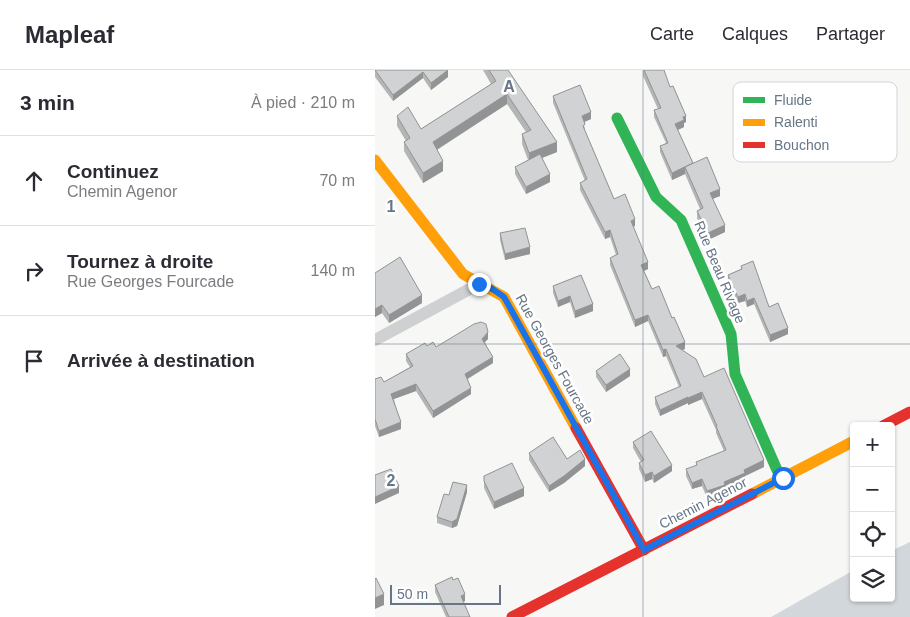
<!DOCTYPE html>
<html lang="fr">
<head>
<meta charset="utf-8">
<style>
	:root { --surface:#fff; --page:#f2f2f3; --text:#2b2b33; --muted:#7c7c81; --line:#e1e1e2 }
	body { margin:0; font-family:Helvetica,sans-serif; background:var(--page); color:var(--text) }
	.controls { position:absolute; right:15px; bottom:15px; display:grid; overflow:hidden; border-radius:5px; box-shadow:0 1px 4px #0004 }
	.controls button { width:45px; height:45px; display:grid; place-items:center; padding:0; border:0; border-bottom:1px solid var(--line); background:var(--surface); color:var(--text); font:25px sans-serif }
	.scale { position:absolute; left:15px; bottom:12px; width:111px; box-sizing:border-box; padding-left:5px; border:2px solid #677687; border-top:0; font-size:14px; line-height:18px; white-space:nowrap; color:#677687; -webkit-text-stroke:4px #fff; paint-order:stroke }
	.stop { position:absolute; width:15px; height:15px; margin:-11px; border:4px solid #1a73e8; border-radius:50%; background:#fff }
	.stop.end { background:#1a73e8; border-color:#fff; box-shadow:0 1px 5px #0008 }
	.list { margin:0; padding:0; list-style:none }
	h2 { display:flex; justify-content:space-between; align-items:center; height:65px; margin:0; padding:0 20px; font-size:21px }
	h2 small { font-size:16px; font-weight:400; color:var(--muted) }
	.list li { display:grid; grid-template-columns:32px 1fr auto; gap:15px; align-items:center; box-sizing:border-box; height:90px; padding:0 20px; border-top:1px solid var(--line) }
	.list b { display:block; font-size:19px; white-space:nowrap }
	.list p { margin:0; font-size:16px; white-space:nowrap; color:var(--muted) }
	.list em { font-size:16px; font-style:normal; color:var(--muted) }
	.icon { flex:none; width:28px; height:28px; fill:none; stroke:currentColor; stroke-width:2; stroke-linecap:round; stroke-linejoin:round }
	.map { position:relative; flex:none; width:535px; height:547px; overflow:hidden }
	header { display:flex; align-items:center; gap:30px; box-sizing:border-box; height:70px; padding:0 25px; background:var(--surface); border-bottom:1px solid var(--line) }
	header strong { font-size:24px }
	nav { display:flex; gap:28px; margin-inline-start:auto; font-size:18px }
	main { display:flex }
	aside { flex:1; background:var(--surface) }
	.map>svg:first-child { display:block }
	.water { fill:#d1d7db }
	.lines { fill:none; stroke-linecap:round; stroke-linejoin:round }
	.street { stroke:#cfd0d1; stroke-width:12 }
	.fast { stroke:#30b455; stroke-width:11 }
	.slow { stroke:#ff9f0a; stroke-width:11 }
	.jam { stroke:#e5322d; stroke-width:11 }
	.wall { fill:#b4b5b5 }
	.shaded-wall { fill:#929394 }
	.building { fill:#d1d2d3; stroke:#929394 }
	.route { stroke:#1a73e8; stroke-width:6 }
	.grid { fill:none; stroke:#677687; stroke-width:1; stroke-opacity:0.55 }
	.labels { text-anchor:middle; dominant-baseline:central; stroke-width:5; stroke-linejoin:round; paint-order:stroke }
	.street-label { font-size:14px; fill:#677687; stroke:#fff }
	.key { fill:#fff; stroke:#d1d6db; stroke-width:1 }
	.key-label { font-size:14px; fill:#677687 }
	.grid-label { font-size:16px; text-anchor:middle; font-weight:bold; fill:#677687; stroke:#fff; stroke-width:5; stroke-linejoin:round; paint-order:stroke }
</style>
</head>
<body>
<header>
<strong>Mapleaf</strong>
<nav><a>Carte</a><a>Calques</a><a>Partager</a></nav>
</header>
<main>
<aside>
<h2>3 min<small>À pied · 210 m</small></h2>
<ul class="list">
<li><svg class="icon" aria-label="ahead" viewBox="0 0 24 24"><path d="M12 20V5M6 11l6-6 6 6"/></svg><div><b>Continuez</b><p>Chemin Agenor</p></div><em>70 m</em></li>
<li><svg class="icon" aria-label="right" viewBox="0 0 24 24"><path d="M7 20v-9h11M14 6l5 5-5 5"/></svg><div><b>Tournez à droite</b><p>Rue Georges Fourcade</p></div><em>140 m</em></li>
<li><svg class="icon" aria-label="arrive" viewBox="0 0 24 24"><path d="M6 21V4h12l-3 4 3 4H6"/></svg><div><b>Arrivée à destination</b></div></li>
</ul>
</aside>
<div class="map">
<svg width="535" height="547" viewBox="0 0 535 547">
	<rect width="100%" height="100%" fill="#f7f7f6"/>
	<path class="water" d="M535,472V547H396L479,500V528H516V481Z"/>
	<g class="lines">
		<path class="street" d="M0,270L104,214"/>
		<path class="fast" d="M242,48L281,127L306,150L356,264L360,304L402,400L408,408"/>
		<g class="slow">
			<path d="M0,90L88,204L129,227L201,358"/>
			<path d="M377,424L479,371"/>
		</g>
		<g class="jam">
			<path d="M508,356L535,342"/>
			<path d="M201,358L269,480"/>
			<path d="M137,547L377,424"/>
		</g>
	</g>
	<g class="wall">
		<path d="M0,0H73V7L56,20L48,8L18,31L0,7Z"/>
		<path d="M108,0H133L182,82L167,88L175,112L151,124L140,104V97L153,90L147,74V64L151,62L132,34L62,80L68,101L48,113L29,81V72L31,71L22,56V46L46,59L116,14Z"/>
		<path d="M268,0L295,17L311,52L309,53V57L303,60L318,93L345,126L337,129L350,162L333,170L322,148V141L325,139L310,104L297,110L285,82V76L291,73L279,47V40L283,39L268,6Z"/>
		<path d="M178,26L216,49L209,52L210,61L239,129L260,156L258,157L273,199L269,201L277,219L310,279L307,280L329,307L389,397L370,406V410L350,418V421L332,428L327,416L317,419L311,406V399L321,396V392L349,381L341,363V360L327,329L313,335V333L285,346L280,334V327L304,317L291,286L288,287L273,251L260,257L235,195V188L241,185L235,167L230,169L205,120V113L210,111L178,33Z"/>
		<path d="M125,163L155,184L130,190L125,170Z"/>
		<path d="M366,196L394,237L413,264L395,272L379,234L372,237L370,231L363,233L353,211V205L366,199Z"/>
		<path d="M0,203L47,233L14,253L7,243L0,247Z"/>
		<path d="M206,205L218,241L200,248L195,232L183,237L178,223V216Z"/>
		<path d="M113,269L110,272L118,293L93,309L96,324L58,348L41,321L19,329L26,359L4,367L0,356V309L9,312L35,297L31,291V284L52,276L61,277Z"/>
		<path d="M221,301L255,306L231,322L221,307Z"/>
		<path d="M258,372L297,401L279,413L277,409L270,412L264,399V393L266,392L258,378Z"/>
		<path d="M154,383L192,389L210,396L189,413L174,422L154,390Z"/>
		<path d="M109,406L149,426L119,439L109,418Z"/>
		<path d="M92,422L82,456L77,458L62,453V447L74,425Z"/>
		<path d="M60,515L90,531L88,532L95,547H71L60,522Z"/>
	</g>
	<g class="shaded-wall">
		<path d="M73,0V7L56,20V13Z"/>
		<path d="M48,2V8L18,31V25Z"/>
		<path d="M132,24V34L58,82V72Z"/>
		<path d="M216,42V49L207,53V46Z"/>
		<path d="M311,46V52L309,53V57L300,61V54L308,47Z"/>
		<path d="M182,72V82L154,93V83Z"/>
		<path d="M68,91V101L48,113V103Z"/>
		<path d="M310,97V104L297,110V103Z"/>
		<path d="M175,104V112L151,124V117Z"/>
		<path d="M345,119V126L335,130V123Z"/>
		<path d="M260,149V156L256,158V151Z"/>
		<path d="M350,155V162L333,170V163Z"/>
		<path d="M235,160V167L230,169V162Z"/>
		<path d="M155,177V184L130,190V184Z"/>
		<path d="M273,192V199L266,202V195Z"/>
		<path d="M370,224V231L363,233V227Z"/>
		<path d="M47,225V233L14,253V245Z"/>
		<path d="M195,226V232L183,237V231Z"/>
		<path d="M379,228V234L372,237V231Z"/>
		<path d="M218,234V241L200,248V241Z"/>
		<path d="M7,235V243L0,247V239Z"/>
		<path d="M273,245V251L260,257V250Z"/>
		<path d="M413,258V264L395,272V265Z"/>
		<path d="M113,262V269L107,275V269Z"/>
		<path d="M310,272V279L301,282V276Z"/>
		<path d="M291,279V286L288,287V280Z"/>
		<path d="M118,287V293L90,310V304Z"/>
		<path d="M255,299V306L231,322V315Z"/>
		<path d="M41,314V321L16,330V324Z"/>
		<path d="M96,318V324L58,348V341Z"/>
		<path d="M327,322V329L313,335V328Z"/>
		<path d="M313,327V333L285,346V340Z"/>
		<path d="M26,352V359L4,367V361Z"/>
		<path d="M210,389V396L189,413L174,422V416Z"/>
		<path d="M389,390V397L370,406V410L350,418V421L332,428V421L349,412L369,400Z"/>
		<path d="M297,395V401L279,413V406Z"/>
		<path d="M277,402V409L270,412V405Z"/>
		<path d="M327,409V416L317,419V413Z"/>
		<path d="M92,415V422L82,456L77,458V452Z"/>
		<path d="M24,416V423L0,434V427Z"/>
		<path d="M149,418V426L119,439V432Z"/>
		<path d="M9,524V535L0,539V528Z"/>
		<path d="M90,524V531L86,533V526Z"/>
	</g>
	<g class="building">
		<path d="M0,0H73L56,13L48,2L18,25Z"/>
		<path d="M114,0H133L182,72L154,83L147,64L156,60L132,24L58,72L68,91L48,103L29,72L35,68L22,46L33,37L46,59L121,11Z"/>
		<path d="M269,0H289L295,17L298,16L311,46L308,47L309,50L300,54L318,93L297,103L285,76L293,73L279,40L286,38Z"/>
		<path d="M205,15L216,42L207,46L210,54L208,56L239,129L250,124L260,149L256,151L273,192L266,195L277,219L284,216L297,248L299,247L310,272L301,276L321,289L329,307L349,298L389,390L369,400L370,403L349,412L350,415L332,421L327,409L317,413L311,399L322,395L321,392L351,380L341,356H342L327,322L313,328V327L285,340L280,327L306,316L291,279L288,280L273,245L260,250L235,188L243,184L235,160L230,162L205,113L212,109L178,26Z"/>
		<path d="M165,84L175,104L151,117L140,97Z"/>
		<path d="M332,87L345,119L335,123L350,155L333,163L322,141L328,138L310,97Z"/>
		<path d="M150,158L155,177L130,184L125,163Z"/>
		<path d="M25,187L47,225L14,245L7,235L0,239V203Z"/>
		<path d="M378,191L394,237L403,233L413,258L395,265L379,228L372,231L370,224L363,227L353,205L367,199L366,196Z"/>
		<path d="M206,205L218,234L200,241L195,226L183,231L178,216Z"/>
		<path d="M106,252L111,254L113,262L107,269L118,287L90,304L96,318L58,341L41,314L16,324L26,352L4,361L0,349V309L6,307L9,312L38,296L31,284L50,273L52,276L58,272L61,277L99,254Z"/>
		<path d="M245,284L255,299L231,315L221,301Z"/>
		<path d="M276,361L297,395L279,406L277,402L270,405L264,393L269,390L258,372Z"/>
		<path d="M178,367L192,389L205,380L210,389L189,406L174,416L154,383Z"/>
		<path d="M137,393L149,418L119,432L109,411V406Z"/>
		<path d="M16,399L24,416L0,427V405Z"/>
		<path d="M78,412L92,415L82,449L77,452L62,447L69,424L74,425Z"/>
		<path d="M77,507L78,510L83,508L90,524L86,526L95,547H74L60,515Z"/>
		<path d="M1,508L9,524L0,528V509Z"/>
	</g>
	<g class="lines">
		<path class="route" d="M104,214L116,218L129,227L269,480L408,408"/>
	</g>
	<path class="grid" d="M268,0V547M0,274H535"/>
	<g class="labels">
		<g class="street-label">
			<text transform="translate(345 202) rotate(67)">Rue Beau Rivage</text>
			<text transform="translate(180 289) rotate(61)">Rue Georges Fourcade</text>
			<text transform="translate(328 433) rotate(-27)">Chemin Agenor</text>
		</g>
	</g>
	<rect x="358" y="12" width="164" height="80" rx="8" class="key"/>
	<rect x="368" y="27" width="22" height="6" fill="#30b455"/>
	<rect x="368" y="49" width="22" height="7" fill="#ff9f0a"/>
	<rect x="368" y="72" width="22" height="6" fill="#e5322d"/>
	<g class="key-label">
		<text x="399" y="35">Fluide</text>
		<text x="399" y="57">Ralenti</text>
		<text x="399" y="80">Bouchon</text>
	</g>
	<g class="grid-label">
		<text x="134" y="22">A</text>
		<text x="16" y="142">1</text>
		<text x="16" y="416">2</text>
	</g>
</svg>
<div class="controls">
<button>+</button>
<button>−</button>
<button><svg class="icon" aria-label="locate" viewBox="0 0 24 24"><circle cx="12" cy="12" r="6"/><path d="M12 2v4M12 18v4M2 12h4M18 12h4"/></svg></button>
<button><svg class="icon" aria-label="layers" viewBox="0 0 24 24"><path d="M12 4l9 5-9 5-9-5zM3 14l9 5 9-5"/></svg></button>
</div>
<div class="scale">50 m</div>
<div class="stop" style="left:408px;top:408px"></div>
<div class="stop end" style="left:104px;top:214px"></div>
</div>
</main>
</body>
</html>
